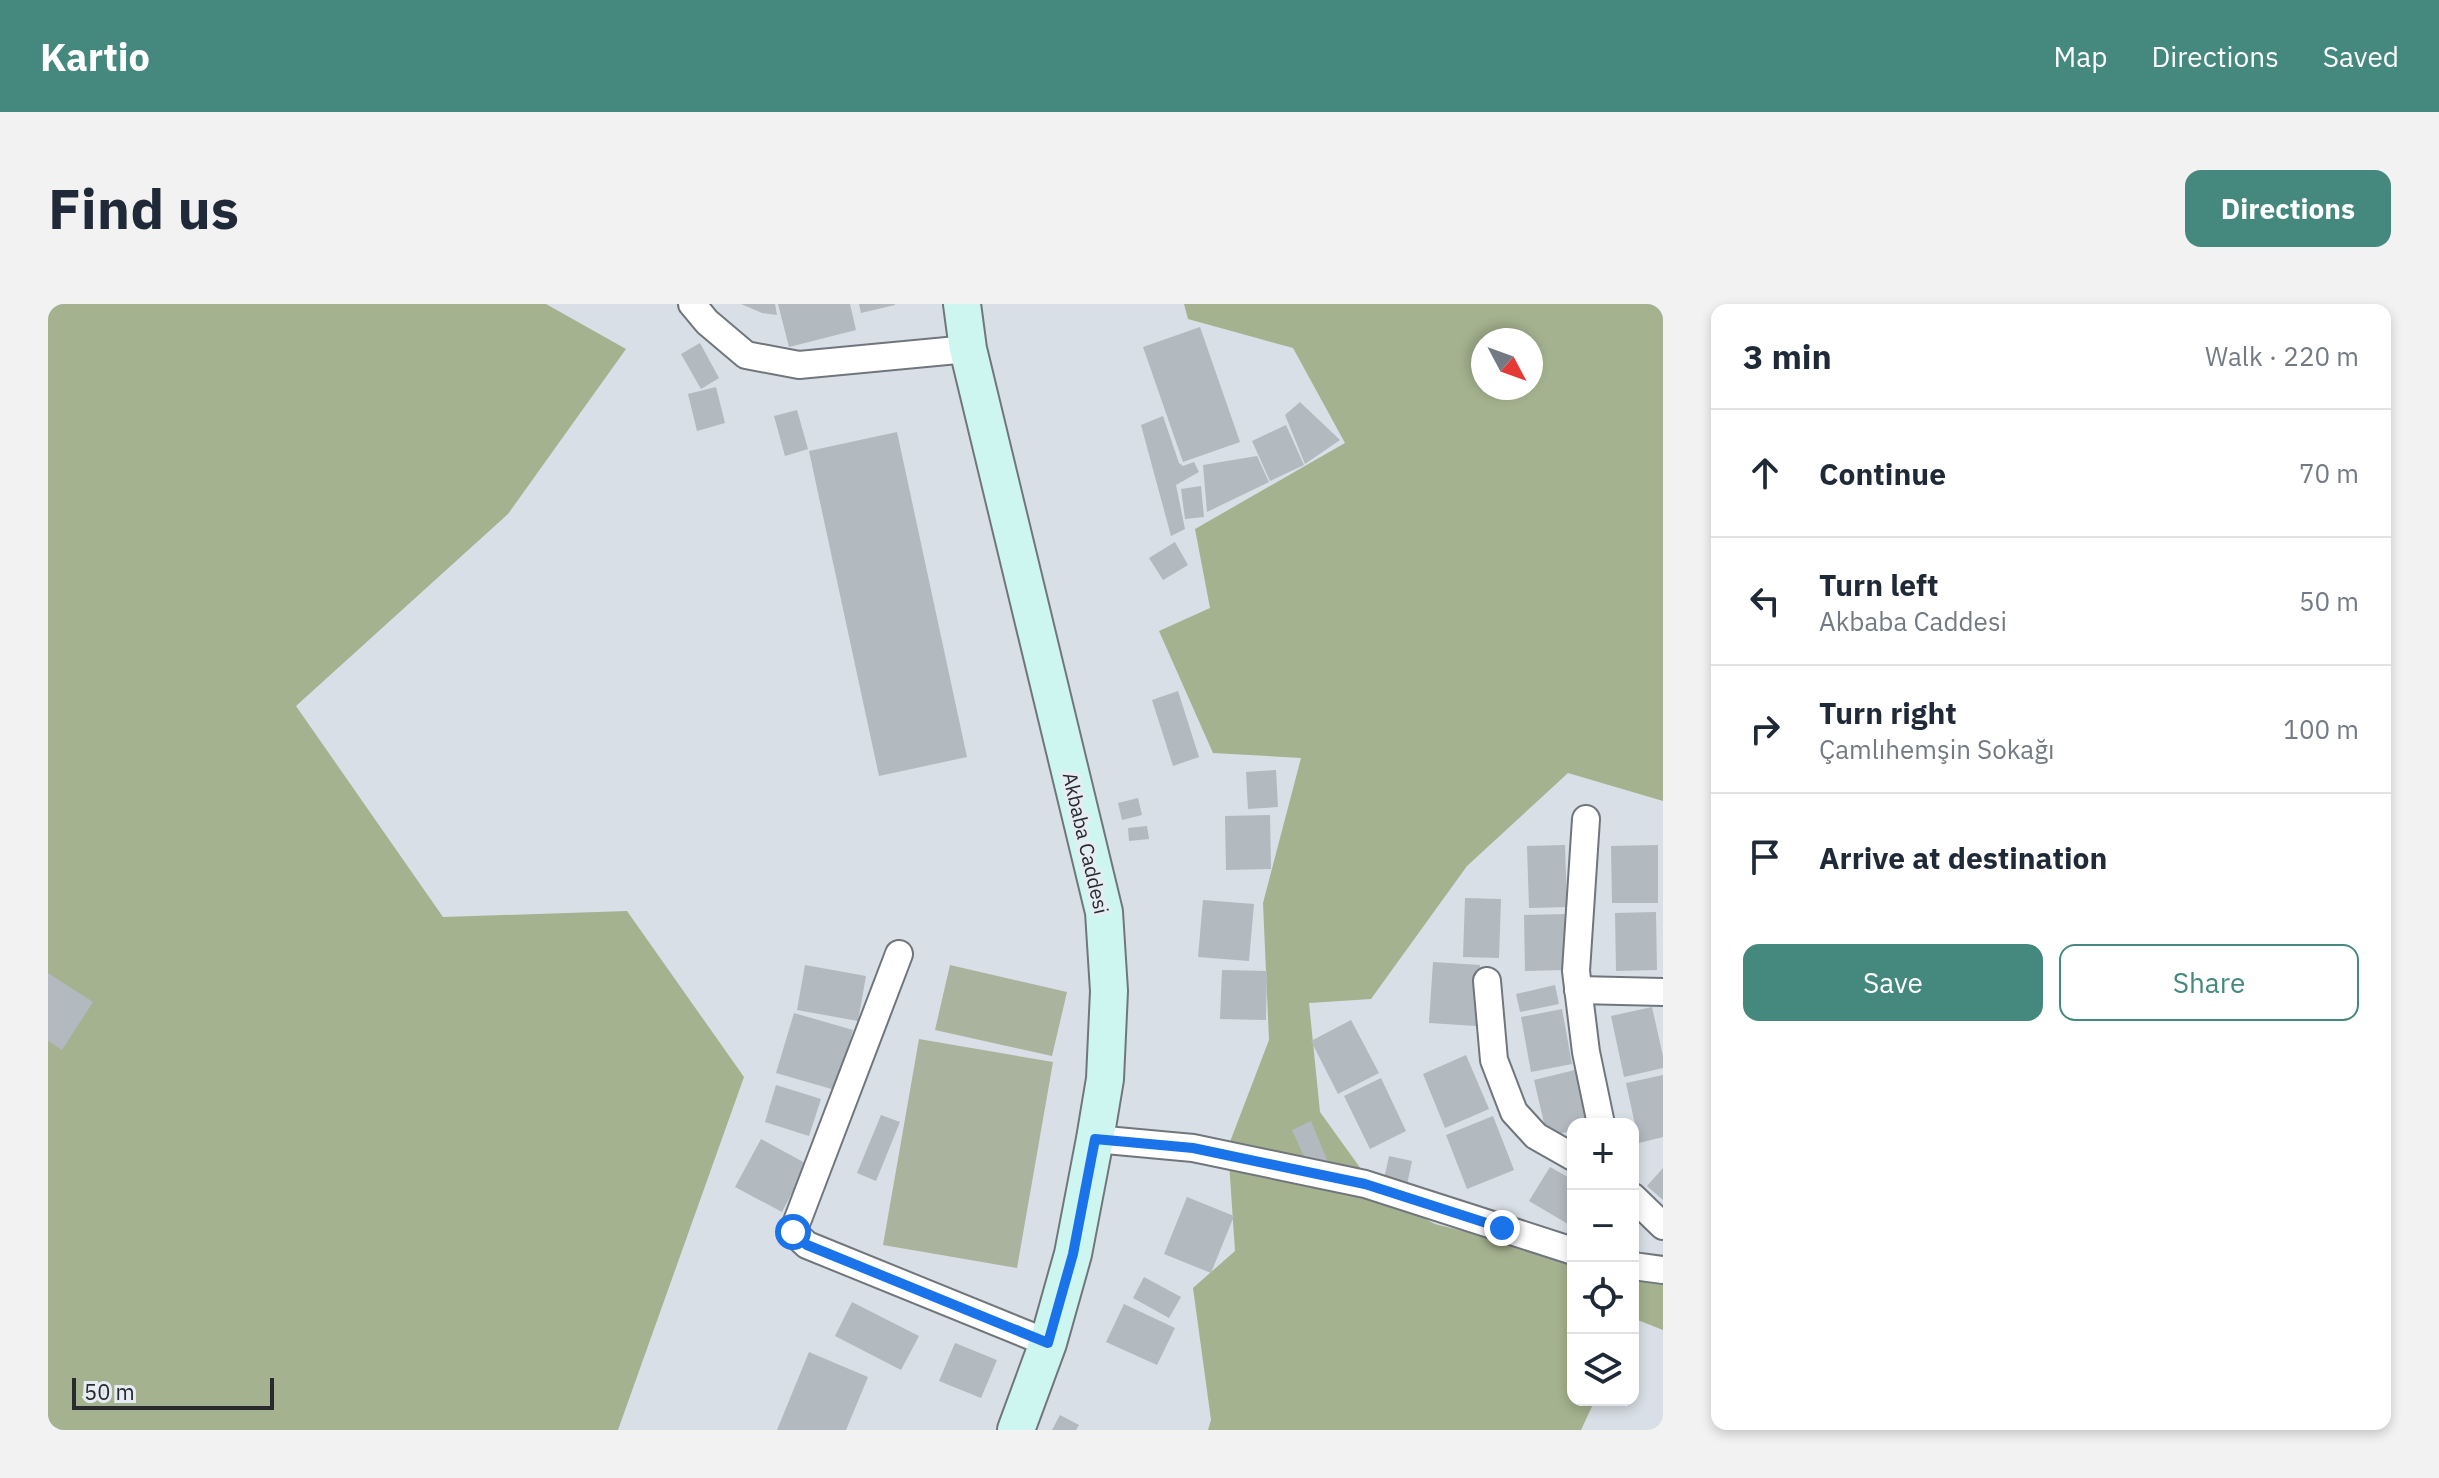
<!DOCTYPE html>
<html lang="en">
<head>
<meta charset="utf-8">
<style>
	:root { --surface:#fff; --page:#f2f2f3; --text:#1f2937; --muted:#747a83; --line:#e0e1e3; --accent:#45897e }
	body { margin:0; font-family:"IBM Plex Sans",sans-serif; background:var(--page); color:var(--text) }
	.controls { position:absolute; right:24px; bottom:24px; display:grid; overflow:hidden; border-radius:16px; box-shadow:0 4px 12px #0003 }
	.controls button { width:72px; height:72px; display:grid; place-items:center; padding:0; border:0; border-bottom:2px solid var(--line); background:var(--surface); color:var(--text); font:40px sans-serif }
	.compass { position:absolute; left:1423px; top:24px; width:72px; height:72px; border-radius:50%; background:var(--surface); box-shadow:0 4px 12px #0003; rotate:131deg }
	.scale { position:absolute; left:24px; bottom:20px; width:202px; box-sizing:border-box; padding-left:8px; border:4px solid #282a2d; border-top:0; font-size:22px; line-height:28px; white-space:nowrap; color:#282a2d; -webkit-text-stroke:6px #e5edf3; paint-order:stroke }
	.stop { position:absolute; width:24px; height:24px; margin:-18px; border:6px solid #1a73e8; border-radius:50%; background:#fff }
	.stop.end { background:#1a73e8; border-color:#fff; box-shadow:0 2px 8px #0008 }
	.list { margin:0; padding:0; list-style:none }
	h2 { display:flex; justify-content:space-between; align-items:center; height:104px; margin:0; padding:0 32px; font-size:34px }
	h2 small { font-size:26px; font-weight:400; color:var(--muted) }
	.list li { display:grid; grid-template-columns:52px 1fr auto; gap:24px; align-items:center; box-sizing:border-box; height:128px; padding:0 32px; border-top:2px solid var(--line) }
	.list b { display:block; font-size:30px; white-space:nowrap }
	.list p { margin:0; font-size:26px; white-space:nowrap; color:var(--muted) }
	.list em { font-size:26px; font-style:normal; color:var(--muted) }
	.actions { display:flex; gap:16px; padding:24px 32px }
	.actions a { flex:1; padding:18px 0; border:2px solid var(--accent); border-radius:16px; text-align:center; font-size:28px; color:var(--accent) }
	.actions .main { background:var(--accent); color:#fff }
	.icon { flex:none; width:44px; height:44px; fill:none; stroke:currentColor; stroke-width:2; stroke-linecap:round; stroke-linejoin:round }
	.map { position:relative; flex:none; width:1615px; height:1126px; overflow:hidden; border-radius:16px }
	header { display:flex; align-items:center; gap:48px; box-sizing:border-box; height:112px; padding:0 40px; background:var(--accent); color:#fff }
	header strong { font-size:38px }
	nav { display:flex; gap:44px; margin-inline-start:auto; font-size:28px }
	.intro { display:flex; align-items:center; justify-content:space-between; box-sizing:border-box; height:192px; padding:0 48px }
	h1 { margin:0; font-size:56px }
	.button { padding:20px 36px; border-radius:16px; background:var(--accent); color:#fff; font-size:28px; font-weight:700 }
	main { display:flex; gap:48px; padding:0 48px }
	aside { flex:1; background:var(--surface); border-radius:16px; box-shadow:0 4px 12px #0003 }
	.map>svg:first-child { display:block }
	.green { fill:#aab39d }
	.forest { fill:#a4b28f; fill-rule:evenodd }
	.building { fill:#b2b9bf }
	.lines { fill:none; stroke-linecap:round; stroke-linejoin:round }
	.minor-casing { stroke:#70767c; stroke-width:30 }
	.secondary-casing { stroke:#70767c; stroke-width:40 }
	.minor { stroke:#fff; stroke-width:26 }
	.secondary { stroke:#cdf6f0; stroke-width:36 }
	.route { stroke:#1a73e8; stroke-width:10 }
	.labels { text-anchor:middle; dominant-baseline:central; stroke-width:7; stroke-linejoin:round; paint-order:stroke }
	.street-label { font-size:20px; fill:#282a2d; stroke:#e5edf3 }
</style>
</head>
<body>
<header>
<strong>Kartio</strong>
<nav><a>Map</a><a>Directions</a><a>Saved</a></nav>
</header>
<div class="intro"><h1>Find us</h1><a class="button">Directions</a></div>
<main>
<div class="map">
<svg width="1615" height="1126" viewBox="0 0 1615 1126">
	<rect width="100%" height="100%" fill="#d8dfe6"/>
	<g class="green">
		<path d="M902,661L1019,688L1004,752L887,726Z"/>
		<path d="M871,735L1005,758L969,964L835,941Z"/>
	</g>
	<g class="forest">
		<path d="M0,0H498L578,45L460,210L248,402L395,613L579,607L696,773L570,1126H0Z"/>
		<path d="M1136,0H1615V497L1520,469L1419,562L1323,695L1261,699L1272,808L1331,890L1387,920L1525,954V1096H1547L1533,1126H1160L1163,1116L1145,984L1187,947L1180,843L1221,736L1215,599L1253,454L1165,449L1111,327L1162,304L1147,225L1297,139L1245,44L1140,15ZM1435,36H1483V84H1435Z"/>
		<path d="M1585,968L1615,976V1026L1587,1015L1585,1019Z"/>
	</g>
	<g class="building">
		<path d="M693,0H727L729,11L714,9Z"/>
		<path d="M730,0H802L808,26L741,43Z"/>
		<path d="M811,0H847V1L813,9Z"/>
		<path d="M1152,23L1192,138L1135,158L1095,43Z"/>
		<path d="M652,39L671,74L653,85L633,50Z"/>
		<path d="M668,83L677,119L649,127L640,90Z"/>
		<path d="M1252,98L1292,136L1257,160L1237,111Z"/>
		<path d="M749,106L760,145L737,152L726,112Z"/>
		<path d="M1115,112L1131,159L1135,162L1146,158L1151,168L1128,181L1137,225L1123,232L1093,121Z"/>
		<path d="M1238,121L1256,161L1222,177L1204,137Z"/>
		<path d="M849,128L919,453L831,472L761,147Z"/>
		<path d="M1209,152L1221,178L1159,208L1155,161Z"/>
		<path d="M1153,182L1156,213L1137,215L1133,185Z"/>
		<path d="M1127,238L1140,261L1115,276L1101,254Z"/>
		<path d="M1130,387L1151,453L1125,462L1104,396Z"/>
		<path d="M1228,466L1230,503L1200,505L1198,468Z"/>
		<path d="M1090,494L1094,511L1074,516L1070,499Z"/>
		<path d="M1222,511L1223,565L1178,566L1177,512Z"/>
		<path d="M1099,522L1101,535L1081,537L1080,524Z"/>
		<path d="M1517,541L1519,603L1481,604L1479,542Z"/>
		<path d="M1610,541V599H1564L1563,542Z"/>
		<path d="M1417,594L1453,595L1451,654L1415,653Z"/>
		<path d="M1155,596L1206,600L1201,657L1150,653Z"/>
		<path d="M1608,608L1609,666L1568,667L1567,609Z"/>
		<path d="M1517,610L1518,666L1477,667L1476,611Z"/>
		<path d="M1385,658L1432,661L1428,722L1381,719Z"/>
		<path d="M757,661L818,672L810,717L749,706Z"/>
		<path d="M1174,666L1219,667L1218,716L1172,715Z"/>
		<path d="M0,669L45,698L14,746L0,737Z"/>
		<path d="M1507,681L1511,700L1472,708L1468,690Z"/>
		<path d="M1604,703L1615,752V764L1576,773L1563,712Z"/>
		<path d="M1514,705L1524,760L1483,768L1473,713Z"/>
		<path d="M746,709L805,726L787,786L728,769Z"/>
		<path d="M1303,716L1331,769L1290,790L1263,737Z"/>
		<path d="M1418,751L1441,805L1397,824L1375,770Z"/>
		<path d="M1527,766L1539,820H1525V827L1499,832L1486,776Z"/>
		<path d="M1615,771V833L1591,839L1578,779Z"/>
		<path d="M1333,774L1358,827L1322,845L1296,792Z"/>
		<path d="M728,781L773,795L761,832L717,818Z"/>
		<path d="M833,811L852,818L828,877L809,869Z"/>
		<path d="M1445,812L1466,866L1419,885L1398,831Z"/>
		<path d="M1263,817L1280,858L1262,866L1244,826Z"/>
		<path d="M713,835L759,860L734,908L687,883Z"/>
		<path d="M1341,852L1364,857L1359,881L1336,875Z"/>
		<path d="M1502,863L1525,876V923L1481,897Z"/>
		<path d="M1615,864V896L1599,882Z"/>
		<path d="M1139,893L1186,912L1163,969L1116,950Z"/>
		<path d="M1096,973L1133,993L1121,1014L1085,994Z"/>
		<path d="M804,998L871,1032L853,1066L787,1032Z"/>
		<path d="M1076,1000L1127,1024L1109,1061L1058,1038Z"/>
		<path d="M907,1039L949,1056L933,1094L891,1077Z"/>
		<path d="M761,1048L820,1073L798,1126H729Z"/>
		<path d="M1012,1111L1031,1121L1028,1126H1004Z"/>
	</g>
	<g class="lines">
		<g class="minor-casing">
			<g id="minor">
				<path d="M644,0L659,18L698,51L751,61L920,45"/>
				<path d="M1538,515L1528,667L1538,748L1553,820"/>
				<path d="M851,650L745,928L759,941L1000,1039"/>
				<path d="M1439,677L1446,756L1466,808L1488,832L1525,853"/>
				<path d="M1530,686L1615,688"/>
				<path d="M1047,835L1145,844L1317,880L1525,947"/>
				<path d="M1585,893L1615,922"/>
				<path d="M1585,962L1615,966"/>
			</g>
		</g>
		<g class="secondary-casing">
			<path id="secondary" d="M914,0L920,45L1056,608L1061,687L1057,775L1047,835L1025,950L1000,1039L968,1126"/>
		</g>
		<use href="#minor" class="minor"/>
		<use href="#secondary" class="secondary"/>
	</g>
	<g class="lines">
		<path class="route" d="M745,928L759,941L1000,1039L1025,950L1047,835L1145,844L1317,880L1454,924"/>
	</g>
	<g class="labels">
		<g class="street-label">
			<text transform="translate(1038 539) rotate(77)">Akbaba Caddesi</text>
		</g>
	</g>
</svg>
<div class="controls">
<button>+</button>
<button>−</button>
<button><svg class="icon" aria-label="locate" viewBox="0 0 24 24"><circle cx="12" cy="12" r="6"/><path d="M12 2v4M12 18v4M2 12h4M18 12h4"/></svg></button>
<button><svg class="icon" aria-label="layers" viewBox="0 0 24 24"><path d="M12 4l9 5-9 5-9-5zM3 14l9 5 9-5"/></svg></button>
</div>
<svg class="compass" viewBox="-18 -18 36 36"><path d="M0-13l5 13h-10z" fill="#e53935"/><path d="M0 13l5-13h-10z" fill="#747a83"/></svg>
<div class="scale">50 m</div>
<div class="stop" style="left:745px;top:928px"></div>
<div class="stop end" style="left:1454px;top:924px"></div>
</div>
<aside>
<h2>3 min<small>Walk · 220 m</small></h2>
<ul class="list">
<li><svg class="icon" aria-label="ahead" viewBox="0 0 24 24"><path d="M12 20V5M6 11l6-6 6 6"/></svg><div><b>Continue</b></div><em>70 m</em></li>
<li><svg class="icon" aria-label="left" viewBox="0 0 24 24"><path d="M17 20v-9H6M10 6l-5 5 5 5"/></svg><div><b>Turn left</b><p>Akbaba Caddesi</p></div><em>50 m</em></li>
<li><svg class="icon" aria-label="right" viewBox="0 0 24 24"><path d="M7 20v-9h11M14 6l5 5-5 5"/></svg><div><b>Turn right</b><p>Çamlıhemşin Sokağı</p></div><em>100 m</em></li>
<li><svg class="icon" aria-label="arrive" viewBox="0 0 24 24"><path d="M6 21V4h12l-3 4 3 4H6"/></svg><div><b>Arrive at destination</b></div></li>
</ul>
<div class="actions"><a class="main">Save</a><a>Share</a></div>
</aside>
</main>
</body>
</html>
